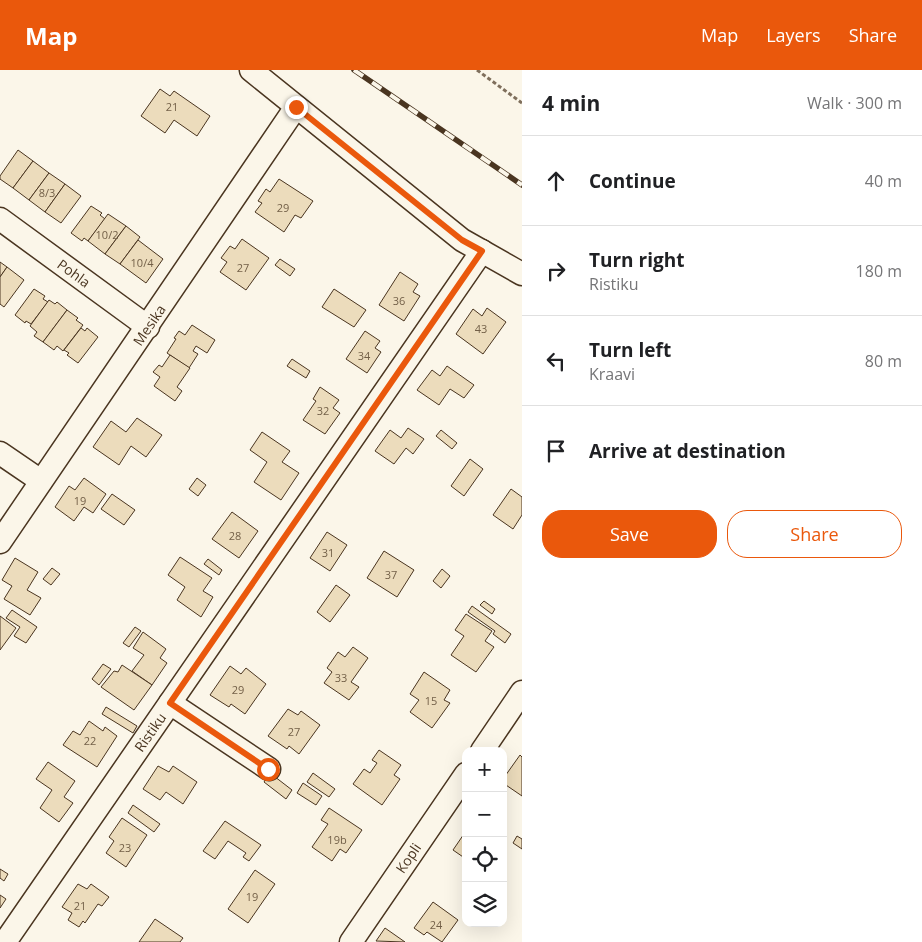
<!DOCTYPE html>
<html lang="en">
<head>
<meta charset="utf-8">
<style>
	:root { --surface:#fff; --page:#f2f2f2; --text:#202124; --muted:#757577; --line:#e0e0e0; --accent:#ea580c }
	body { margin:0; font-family:"Open Sans",sans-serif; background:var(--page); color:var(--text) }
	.controls { position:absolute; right:15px; bottom:15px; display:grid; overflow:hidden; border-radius:10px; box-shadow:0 5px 20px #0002 }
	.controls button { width:45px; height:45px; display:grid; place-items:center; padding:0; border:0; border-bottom:1px solid var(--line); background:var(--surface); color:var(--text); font:25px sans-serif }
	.stop { position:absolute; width:15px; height:15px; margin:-11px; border:4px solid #ea580c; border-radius:50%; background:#fff }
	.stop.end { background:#ea580c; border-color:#fff; box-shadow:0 1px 5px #0008 }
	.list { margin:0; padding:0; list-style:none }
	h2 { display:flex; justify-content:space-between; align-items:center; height:65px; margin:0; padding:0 20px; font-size:21px }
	h2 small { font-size:16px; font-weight:400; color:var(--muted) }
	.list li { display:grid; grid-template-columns:32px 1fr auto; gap:15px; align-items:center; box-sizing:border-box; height:90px; padding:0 20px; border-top:1px solid var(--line) }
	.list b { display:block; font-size:19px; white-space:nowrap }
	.list p { margin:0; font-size:16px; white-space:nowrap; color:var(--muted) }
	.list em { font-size:16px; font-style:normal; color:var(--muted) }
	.actions { display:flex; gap:10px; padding:15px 20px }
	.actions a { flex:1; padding:11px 0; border:1px solid var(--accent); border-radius:20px; text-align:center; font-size:18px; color:var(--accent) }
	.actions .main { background:var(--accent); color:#fff }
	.icon { flex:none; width:28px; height:28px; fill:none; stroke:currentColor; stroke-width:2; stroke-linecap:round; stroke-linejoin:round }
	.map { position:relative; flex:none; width:522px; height:872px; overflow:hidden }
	header { display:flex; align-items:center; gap:30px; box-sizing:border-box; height:70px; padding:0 25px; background:var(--accent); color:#fff }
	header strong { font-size:24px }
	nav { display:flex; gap:28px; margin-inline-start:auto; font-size:18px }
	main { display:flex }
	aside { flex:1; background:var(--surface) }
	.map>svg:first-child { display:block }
	.building { fill:#ecdcbc; stroke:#4a3520 }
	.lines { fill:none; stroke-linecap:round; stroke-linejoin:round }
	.minor-casing { stroke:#4a3520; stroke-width:25 }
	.path { stroke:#7f6f5c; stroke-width:3; stroke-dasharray:4 2.5; stroke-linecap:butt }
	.minor { stroke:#fbf6e9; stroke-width:22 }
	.rail-casing { stroke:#4a3520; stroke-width:5.5 }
	.rail { stroke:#fbf6e9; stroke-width:4; stroke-dasharray:11; stroke-linecap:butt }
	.route { stroke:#ea580c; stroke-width:6 }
	.labels { text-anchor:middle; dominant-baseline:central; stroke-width:4; stroke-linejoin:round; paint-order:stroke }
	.number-label { font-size:11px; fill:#725f47 }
	.street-label { font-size:14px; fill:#4a3520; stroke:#fbf6e9 }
</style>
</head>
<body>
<header>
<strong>Map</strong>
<nav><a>Map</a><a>Layers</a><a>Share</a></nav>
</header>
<main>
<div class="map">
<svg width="522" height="872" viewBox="0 0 522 872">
	<rect width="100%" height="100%" fill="#fbf6e9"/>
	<g class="building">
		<path d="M160,19L170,26L174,21L210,46L197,66L174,50L165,63L141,46Z"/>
		<path d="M18,80L33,91L13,118L0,109V106Z"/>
		<path d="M33,91L49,103L29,130L13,118Z"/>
		<path d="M49,103L65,114L45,142L29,130Z"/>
		<path d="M279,109L313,131L301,148L295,145L284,162L255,142L262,133L258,131L266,119L270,122Z"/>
		<path d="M65,114L81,126L61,153L45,142Z"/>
		<path d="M91,136L102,143L100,145L105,149L88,171L84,168L82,171L71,163Z"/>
		<path d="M108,144L126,156L105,184L88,171Z"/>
		<path d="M126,156L140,167L120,194L105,184Z"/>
		<path d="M242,169L269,188L246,220L220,202L227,192L221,188L230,176L235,179Z"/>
		<path d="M138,170L163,189L146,213L120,194Z"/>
		<path d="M280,189L295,199L290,206L275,195Z"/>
		<path d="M0,192L7,197L0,207Z"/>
		<path d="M7,197L24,210L4,237L0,234V207Z"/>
		<path d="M400,202L418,214L413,222L420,226L404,251L379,235Z"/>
		<path d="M34,219L45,226L43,229L48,232L31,254L26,251L25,253L15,245Z"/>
		<path d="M334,219L366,240L354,257L322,237Z"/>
		<path d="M49,230L55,234L57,232L67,240L43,272L34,266L37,262L30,256Z"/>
		<path d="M487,238L506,252L483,284L456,264L473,239L482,246Z"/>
		<path d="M67,240L78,248L76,250L83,255L63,281L57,276L54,280L43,272Z"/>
		<path d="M192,255L215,270L207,283L196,276L193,281L198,284L189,298L167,283L176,269L174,268L179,261L185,265Z"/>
		<path d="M81,258L85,261L87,258L98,267L78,293L67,285L69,283L64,280Z"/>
		<path d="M365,261L380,271L375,278L381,282L367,303L346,289Z"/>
		<path d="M170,285L190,298L177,317L182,321L175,331L154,316L160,307L153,302L159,295L162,297Z"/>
		<path d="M292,289L310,301L306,308L287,296Z"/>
		<path d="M447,296L474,315L464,328L450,319L439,335L417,320L432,300L440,306Z"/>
		<path d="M320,317L339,330L333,338L340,343L325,364L303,350L316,331L313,329Z"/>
		<path d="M137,348L162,365L146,387L131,376L119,395L93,377L111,351L126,362Z"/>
		<path d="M408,358L424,369L413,384L406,378L394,394L375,381L390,360L401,368Z"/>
		<path d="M441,360L457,373L452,379L436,366Z"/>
		<path d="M262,362L290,381L282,392L299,403L281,430L254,412L267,392L250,380Z"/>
		<path d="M470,389L483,399L464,426L451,416Z"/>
		<path d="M84,408L106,424L93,443L84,437L74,451L55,437L69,416L75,420Z"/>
		<path d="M197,408L206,415L198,426L189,419Z"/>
		<path d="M511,419L522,427V445L513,459L493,445Z"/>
		<path d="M112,424L135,440L124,455L101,439Z"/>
		<path d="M232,442L258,461L239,488L212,469Z"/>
		<path d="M327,462L347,475L330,501L310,488Z"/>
		<path d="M384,481L414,500L397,527L367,508Z"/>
		<path d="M180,487L212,508L203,521L213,527L201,547L177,530L185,517L168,505Z"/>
		<path d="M15,488L38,502L27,520L41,528L30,545L4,529L12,516L2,510Z"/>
		<path d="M208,489L222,500L219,505L204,494Z"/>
		<path d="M52,498L60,504L51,515L43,509Z"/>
		<path d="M442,499L450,506L441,518L433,511Z"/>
		<path d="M336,515L350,525L330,552L317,542Z"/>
		<path d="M484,531L495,539L492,544L480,535Z"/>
		<path d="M472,536L511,564L505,573L493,564L495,561L468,542Z"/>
		<path d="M12,540L37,557L26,573L14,566L20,557L6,548Z"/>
		<path d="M466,544L492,561L485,571L494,577L476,602L451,585L464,566L455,560Z"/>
		<path d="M0,546L16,558L0,580Z"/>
		<path d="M135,557L141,561L129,577L123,573Z"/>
		<path d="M143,562L166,579L160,588L167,593L152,615L132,601L144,585L133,578Z"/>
		<path d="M353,577L368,588L351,612L359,617L349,630L324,613L332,602L327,598L338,582L345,587Z"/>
		<path d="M103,594L111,599L99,615L92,609Z"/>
		<path d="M122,595L152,615L134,640L101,617L114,601L118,602Z"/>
		<path d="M230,596L241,604L246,598L266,614L245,644L231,634L229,637L210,625Z"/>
		<path d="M424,602L450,620L444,630L450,633L432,658L410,642L419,630L410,624Z"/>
		<path d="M106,637L137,656L133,663L102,644Z"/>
		<path d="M288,639L298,645L301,641L320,655L299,684L289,676L287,679L268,666Z"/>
		<path d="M89,651L103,661L105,657L117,666L97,697L63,675L73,661L80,665Z"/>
		<path d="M379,680L401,695L394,705L400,709L382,735L353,714L364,699L370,703L377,693L372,690Z"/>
		<path d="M520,685L522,687V726L503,713V709Z"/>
		<path d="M48,692L75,711L64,727L73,733L59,752L40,738L52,720L36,709Z"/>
		<path d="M158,696L169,702L173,696L197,712L183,734L166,722L160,730L143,719Z"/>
		<path d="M270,703L292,720L286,729L264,712Z"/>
		<path d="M313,703L335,719L329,727L307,712Z"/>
		<path d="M303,713L322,726L316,735L297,723Z"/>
		<path d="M133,735L160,754L154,762L128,743Z"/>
		<path d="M329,738L362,760L346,783L340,779L332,791L312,777L328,754L321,750Z"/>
		<path d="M122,748L147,765L126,797L106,783L114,771L109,767Z"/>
		<path d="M225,751L261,775L249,791L243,787L246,783L228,771L215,789L203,781Z"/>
		<path d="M466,761V789L453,780Z"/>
		<path d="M517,766L522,769V779L513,773Z"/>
		<path d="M0,799L8,804L4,811L0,808Z"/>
		<path d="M255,800L275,814L248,853L228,839Z"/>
		<path d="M78,814L87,819L91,814L109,827L102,836L98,834L85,853L83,851L79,857L68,850L72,843L62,837Z"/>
		<path d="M0,825L6,829L0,838Z"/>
		<path d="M433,832L458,850L442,872L427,862L424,865L414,858Z"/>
		<path d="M155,849L183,868L180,872H139Z"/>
		<path d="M385,858L405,872L376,871Z"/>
	</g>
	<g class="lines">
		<g class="minor-casing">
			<g id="minor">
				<path d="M251,0L462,170L522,204"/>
				<path d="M0,149L148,257"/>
				<path d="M0,383L41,411"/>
				<path d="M0,472L296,37"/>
				<path d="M170,633L269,699"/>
				<path d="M482,681L522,622"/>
				<path d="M5,872L482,181"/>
				<path d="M351,872L466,704"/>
			</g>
		</g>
		<path class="path" d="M477,0L522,33"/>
		<use href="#minor" class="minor"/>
		<g class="rail-casing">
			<path id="rail" d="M354,0L522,115"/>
		</g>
		<use href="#rail" class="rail"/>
	</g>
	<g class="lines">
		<path class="route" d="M268,699L170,633L482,181L462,170L296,37"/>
	</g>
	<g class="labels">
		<g class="number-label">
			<text x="172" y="36">21</text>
			<text x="47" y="122">8/3</text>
			<text x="283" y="137">29</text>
			<text x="107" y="164">10/2</text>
			<text x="142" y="192">10/4</text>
			<text x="243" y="197">27</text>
			<text x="399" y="230">36</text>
			<text x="481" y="258">43</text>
			<text x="364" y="285">34</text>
			<text x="323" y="340">32</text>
			<text x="80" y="430">19</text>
			<text x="235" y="465">28</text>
			<text x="328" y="482">31</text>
			<text x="391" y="504">37</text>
			<text x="341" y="607">33</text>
			<text x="238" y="619">29</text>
			<text x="431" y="630">15</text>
			<text x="294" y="661">27</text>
			<text x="90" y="670">22</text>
			<text x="337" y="769">19b</text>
			<text x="125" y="777">23</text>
			<text x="252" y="826">19</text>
			<text x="80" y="835">21</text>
			<text x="436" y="854">24</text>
		</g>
		<g class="street-label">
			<text transform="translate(74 203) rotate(36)">Pohla</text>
			<text transform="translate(149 255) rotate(-56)">Mesika</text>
			<text transform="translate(150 662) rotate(-55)">Ristiku</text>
			<text transform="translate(408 788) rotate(-56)">Kopli</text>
		</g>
	</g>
</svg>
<div class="controls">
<button>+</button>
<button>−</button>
<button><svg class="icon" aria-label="locate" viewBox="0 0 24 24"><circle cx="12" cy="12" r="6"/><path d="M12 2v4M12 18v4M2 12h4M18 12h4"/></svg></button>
<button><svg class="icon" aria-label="layers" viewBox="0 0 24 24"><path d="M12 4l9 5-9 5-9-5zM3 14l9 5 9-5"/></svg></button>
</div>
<div class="stop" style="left:268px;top:699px"></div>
<div class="stop end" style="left:296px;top:37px"></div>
</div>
<aside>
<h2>4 min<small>Walk · 300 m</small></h2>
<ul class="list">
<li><svg class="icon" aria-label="ahead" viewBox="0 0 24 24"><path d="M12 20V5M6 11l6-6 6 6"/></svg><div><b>Continue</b></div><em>40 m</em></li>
<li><svg class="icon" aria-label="right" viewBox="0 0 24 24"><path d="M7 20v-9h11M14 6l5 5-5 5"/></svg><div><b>Turn right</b><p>Ristiku</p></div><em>180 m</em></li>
<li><svg class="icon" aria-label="left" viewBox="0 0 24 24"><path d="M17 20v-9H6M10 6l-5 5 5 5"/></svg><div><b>Turn left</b><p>Kraavi</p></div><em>80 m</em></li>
<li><svg class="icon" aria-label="arrive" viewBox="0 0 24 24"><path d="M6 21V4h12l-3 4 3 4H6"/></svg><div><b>Arrive at destination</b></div></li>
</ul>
<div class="actions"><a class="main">Save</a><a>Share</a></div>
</aside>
</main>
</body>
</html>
